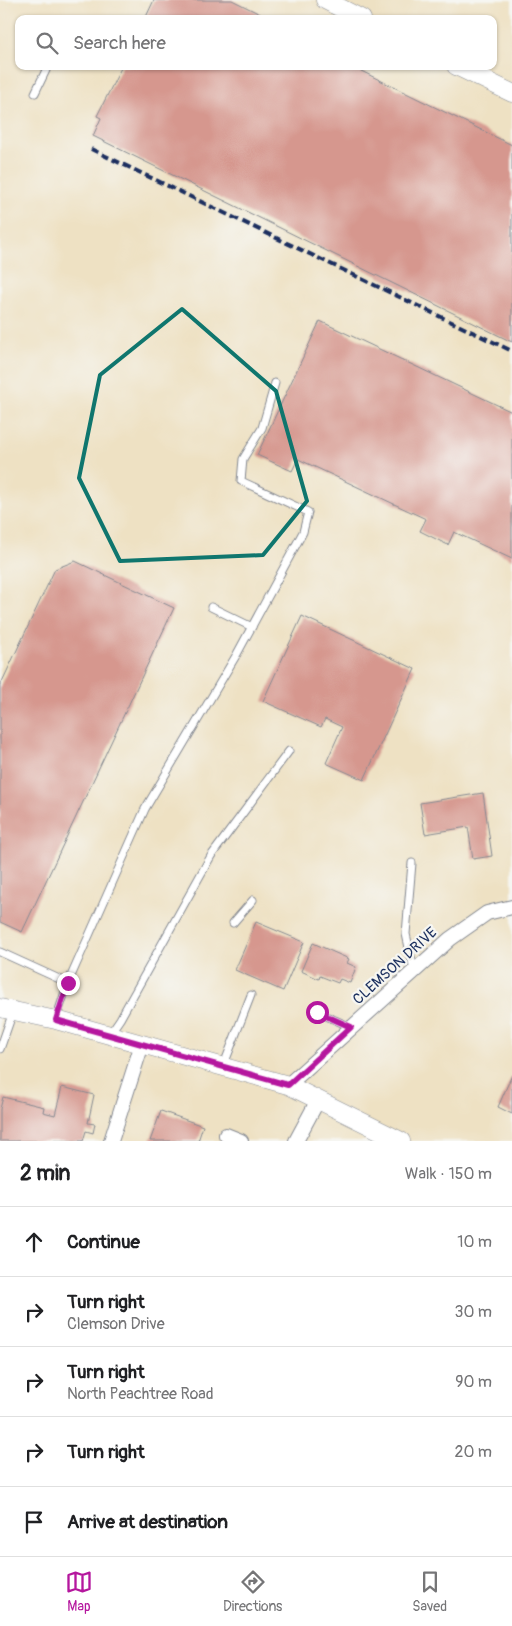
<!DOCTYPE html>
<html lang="en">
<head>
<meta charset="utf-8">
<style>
	:root { --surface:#fff; --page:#f2f2f2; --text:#202124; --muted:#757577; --line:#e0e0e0; --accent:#b5179e }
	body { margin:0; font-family:Pangolin,sans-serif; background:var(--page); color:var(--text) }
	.stop { position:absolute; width:15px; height:15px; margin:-11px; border:4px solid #b5179e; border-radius:50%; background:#fff }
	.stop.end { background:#b5179e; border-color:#fff; box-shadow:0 1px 5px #0008 }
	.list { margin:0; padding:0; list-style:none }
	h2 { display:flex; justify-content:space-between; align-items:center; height:65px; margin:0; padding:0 20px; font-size:21px }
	h2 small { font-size:16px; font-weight:400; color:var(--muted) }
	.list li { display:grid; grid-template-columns:32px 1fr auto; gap:15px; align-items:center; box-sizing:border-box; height:70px; padding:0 20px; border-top:1px solid var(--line) }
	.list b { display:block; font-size:19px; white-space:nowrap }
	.list p { margin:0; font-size:16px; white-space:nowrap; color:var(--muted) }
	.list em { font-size:16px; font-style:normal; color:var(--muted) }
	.icon { flex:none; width:28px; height:28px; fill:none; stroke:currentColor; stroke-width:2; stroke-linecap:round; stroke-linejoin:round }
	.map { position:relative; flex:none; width:512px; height:1141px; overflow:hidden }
	.search { position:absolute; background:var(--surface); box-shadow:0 1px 4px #0004; left:15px; right:15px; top:15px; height:55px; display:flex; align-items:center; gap:12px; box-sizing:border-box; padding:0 18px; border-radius:10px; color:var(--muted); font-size:19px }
	.sheet { height:415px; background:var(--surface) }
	nav { display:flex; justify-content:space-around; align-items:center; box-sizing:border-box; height:70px; border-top:1px solid var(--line); background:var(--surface); font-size:14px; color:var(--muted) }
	nav a { display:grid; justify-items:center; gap:2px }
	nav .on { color:var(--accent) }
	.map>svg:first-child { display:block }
	.building { fill:#d6978e }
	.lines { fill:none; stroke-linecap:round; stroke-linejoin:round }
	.service-casing { stroke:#848890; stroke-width:9 }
	.minor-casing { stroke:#848890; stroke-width:16 }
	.tertiary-casing { stroke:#848890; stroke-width:19 }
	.service { stroke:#fff; stroke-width:7 }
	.minor { stroke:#fff; stroke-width:14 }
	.tertiary { stroke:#fff; stroke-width:18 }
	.rail { stroke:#1b2f5e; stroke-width:4; stroke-dasharray:8 4; stroke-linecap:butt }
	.route { stroke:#b5179e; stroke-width:6 }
	.marked { fill:none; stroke:#0f766e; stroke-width:4; stroke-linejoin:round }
	.labels { text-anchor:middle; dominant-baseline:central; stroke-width:4.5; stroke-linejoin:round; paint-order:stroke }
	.street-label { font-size:15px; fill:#1b2f5e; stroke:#f6f6f2 }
</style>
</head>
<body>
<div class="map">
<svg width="512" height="1141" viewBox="0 0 512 1141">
	<rect width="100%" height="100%" fill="#f6f6f2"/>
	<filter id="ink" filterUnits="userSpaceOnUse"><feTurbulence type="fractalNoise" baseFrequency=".02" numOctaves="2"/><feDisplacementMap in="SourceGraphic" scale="10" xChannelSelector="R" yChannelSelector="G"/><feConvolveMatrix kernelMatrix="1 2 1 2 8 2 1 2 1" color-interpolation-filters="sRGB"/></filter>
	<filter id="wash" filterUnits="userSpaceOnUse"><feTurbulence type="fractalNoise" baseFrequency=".0096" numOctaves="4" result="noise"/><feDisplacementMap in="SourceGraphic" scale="20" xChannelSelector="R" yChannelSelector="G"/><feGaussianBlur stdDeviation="1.12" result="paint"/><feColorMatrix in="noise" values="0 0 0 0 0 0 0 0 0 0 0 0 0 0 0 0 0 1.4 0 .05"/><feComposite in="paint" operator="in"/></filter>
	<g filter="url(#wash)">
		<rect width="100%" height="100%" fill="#eee1c3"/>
		<g id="blocks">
			<g class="building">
				<path d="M154,0H232L270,19H145Z"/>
				<path d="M122,66H351L512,145V342L93,136L101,118L97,116Z"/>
				<path d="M320,321L512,412V559L454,532L448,545L420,531L426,519L298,459L292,471L257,455Z"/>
				<path d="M75,561L174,608L22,932L0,922V686L55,569Z"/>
				<path d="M302,616L415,669L364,780L326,763L342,727L325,719L321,727L263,701Z"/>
				<path d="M483,793L492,856L473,859L468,827L425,834L420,803Z"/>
				<path d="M256,922L304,942L283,991L235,970Z"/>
				<path d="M313,943L349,959L347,963L356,967L350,983L340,979L338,983L320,976L319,979L301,971Z"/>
				<path d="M512,1075V1114L498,1107Z"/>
				<path d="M62,1087L94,1095L88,1123L95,1124L93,1133L86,1131L83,1141H0V1109L3,1097L44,1107L43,1112L55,1115Z"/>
				<path d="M161,1111L203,1126L198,1141H150Z"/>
			</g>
		</g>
	</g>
	<g filter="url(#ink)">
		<use href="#blocks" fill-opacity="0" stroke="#848890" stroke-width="1"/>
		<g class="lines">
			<g class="service-casing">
				<g id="service">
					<path d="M35,93L48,66"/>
					<path d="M211,607L252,627"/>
					<path d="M412,863L406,934L414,970"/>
					<path d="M233,923L253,900"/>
					<path d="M0,952L68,983"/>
					<path d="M317,1012L351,1027"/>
					<path d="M56,1019L68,983L145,809L237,654L303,532L308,512L241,481L243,459L262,428L275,383"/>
					<path d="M109,1035L120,1019L211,856L289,751"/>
					<path d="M0,1049L13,1012"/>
					<path d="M223,1067L251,995"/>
				</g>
			</g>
			<g class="minor-casing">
				<g id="minor">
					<path d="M288,1085L450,939L487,913L512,907"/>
					<path d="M226,1135L241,1141"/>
					<path d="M111,1141L142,1044"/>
					<path d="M296,1141L318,1100"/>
				</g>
			</g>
			<g class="tertiary-casing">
				<g id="tertiary">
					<path d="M325,0L362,19"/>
					<path d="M456,66L512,93"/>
					<path d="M0,1008L56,1020L288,1085L401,1141"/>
				</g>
			</g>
			<use href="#service" class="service"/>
			<use href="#minor" class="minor"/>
			<use href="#tertiary" class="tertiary"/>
			<path class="rail" d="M91,149L512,351"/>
		</g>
	</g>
	<g class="lines" filter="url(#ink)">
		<path class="route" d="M68,983L56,1020L288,1085L351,1027L317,1012"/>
	</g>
	<path class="marked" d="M182,309L276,391L307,501L263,555L120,561L79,478L100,375Z"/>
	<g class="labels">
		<g class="street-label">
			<text transform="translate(395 966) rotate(-42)">CLEMSON DRIVE</text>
		</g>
	</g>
</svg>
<div class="stop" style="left:317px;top:1012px"></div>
<div class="stop end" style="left:68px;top:983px"></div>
<div class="search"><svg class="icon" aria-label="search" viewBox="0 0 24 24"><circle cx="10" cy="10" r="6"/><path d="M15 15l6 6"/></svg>Search here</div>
</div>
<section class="sheet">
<h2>2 min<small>Walk · 150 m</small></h2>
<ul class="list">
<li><svg class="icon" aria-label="ahead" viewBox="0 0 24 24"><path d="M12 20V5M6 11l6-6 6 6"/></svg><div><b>Continue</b></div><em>10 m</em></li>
<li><svg class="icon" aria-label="right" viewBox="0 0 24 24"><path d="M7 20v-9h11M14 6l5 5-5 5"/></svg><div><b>Turn right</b><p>Clemson Drive</p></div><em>30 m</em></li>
<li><svg class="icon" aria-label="right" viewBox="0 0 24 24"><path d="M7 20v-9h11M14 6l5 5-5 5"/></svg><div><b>Turn right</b><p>North Peachtree Road</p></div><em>90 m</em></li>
<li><svg class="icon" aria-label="right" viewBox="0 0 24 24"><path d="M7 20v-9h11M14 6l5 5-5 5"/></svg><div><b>Turn right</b></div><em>20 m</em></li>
<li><svg class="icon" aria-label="arrive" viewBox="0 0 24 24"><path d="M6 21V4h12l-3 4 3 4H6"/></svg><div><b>Arrive at destination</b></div></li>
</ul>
</section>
<nav>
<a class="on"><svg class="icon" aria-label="map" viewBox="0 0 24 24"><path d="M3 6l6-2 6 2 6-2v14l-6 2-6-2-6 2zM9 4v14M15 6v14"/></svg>Map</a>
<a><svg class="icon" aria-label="directions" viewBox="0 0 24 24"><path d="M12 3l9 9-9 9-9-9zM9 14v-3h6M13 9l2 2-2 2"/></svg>Directions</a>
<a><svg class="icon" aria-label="saved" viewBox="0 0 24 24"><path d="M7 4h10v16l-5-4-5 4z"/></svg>Saved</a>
</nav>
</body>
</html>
